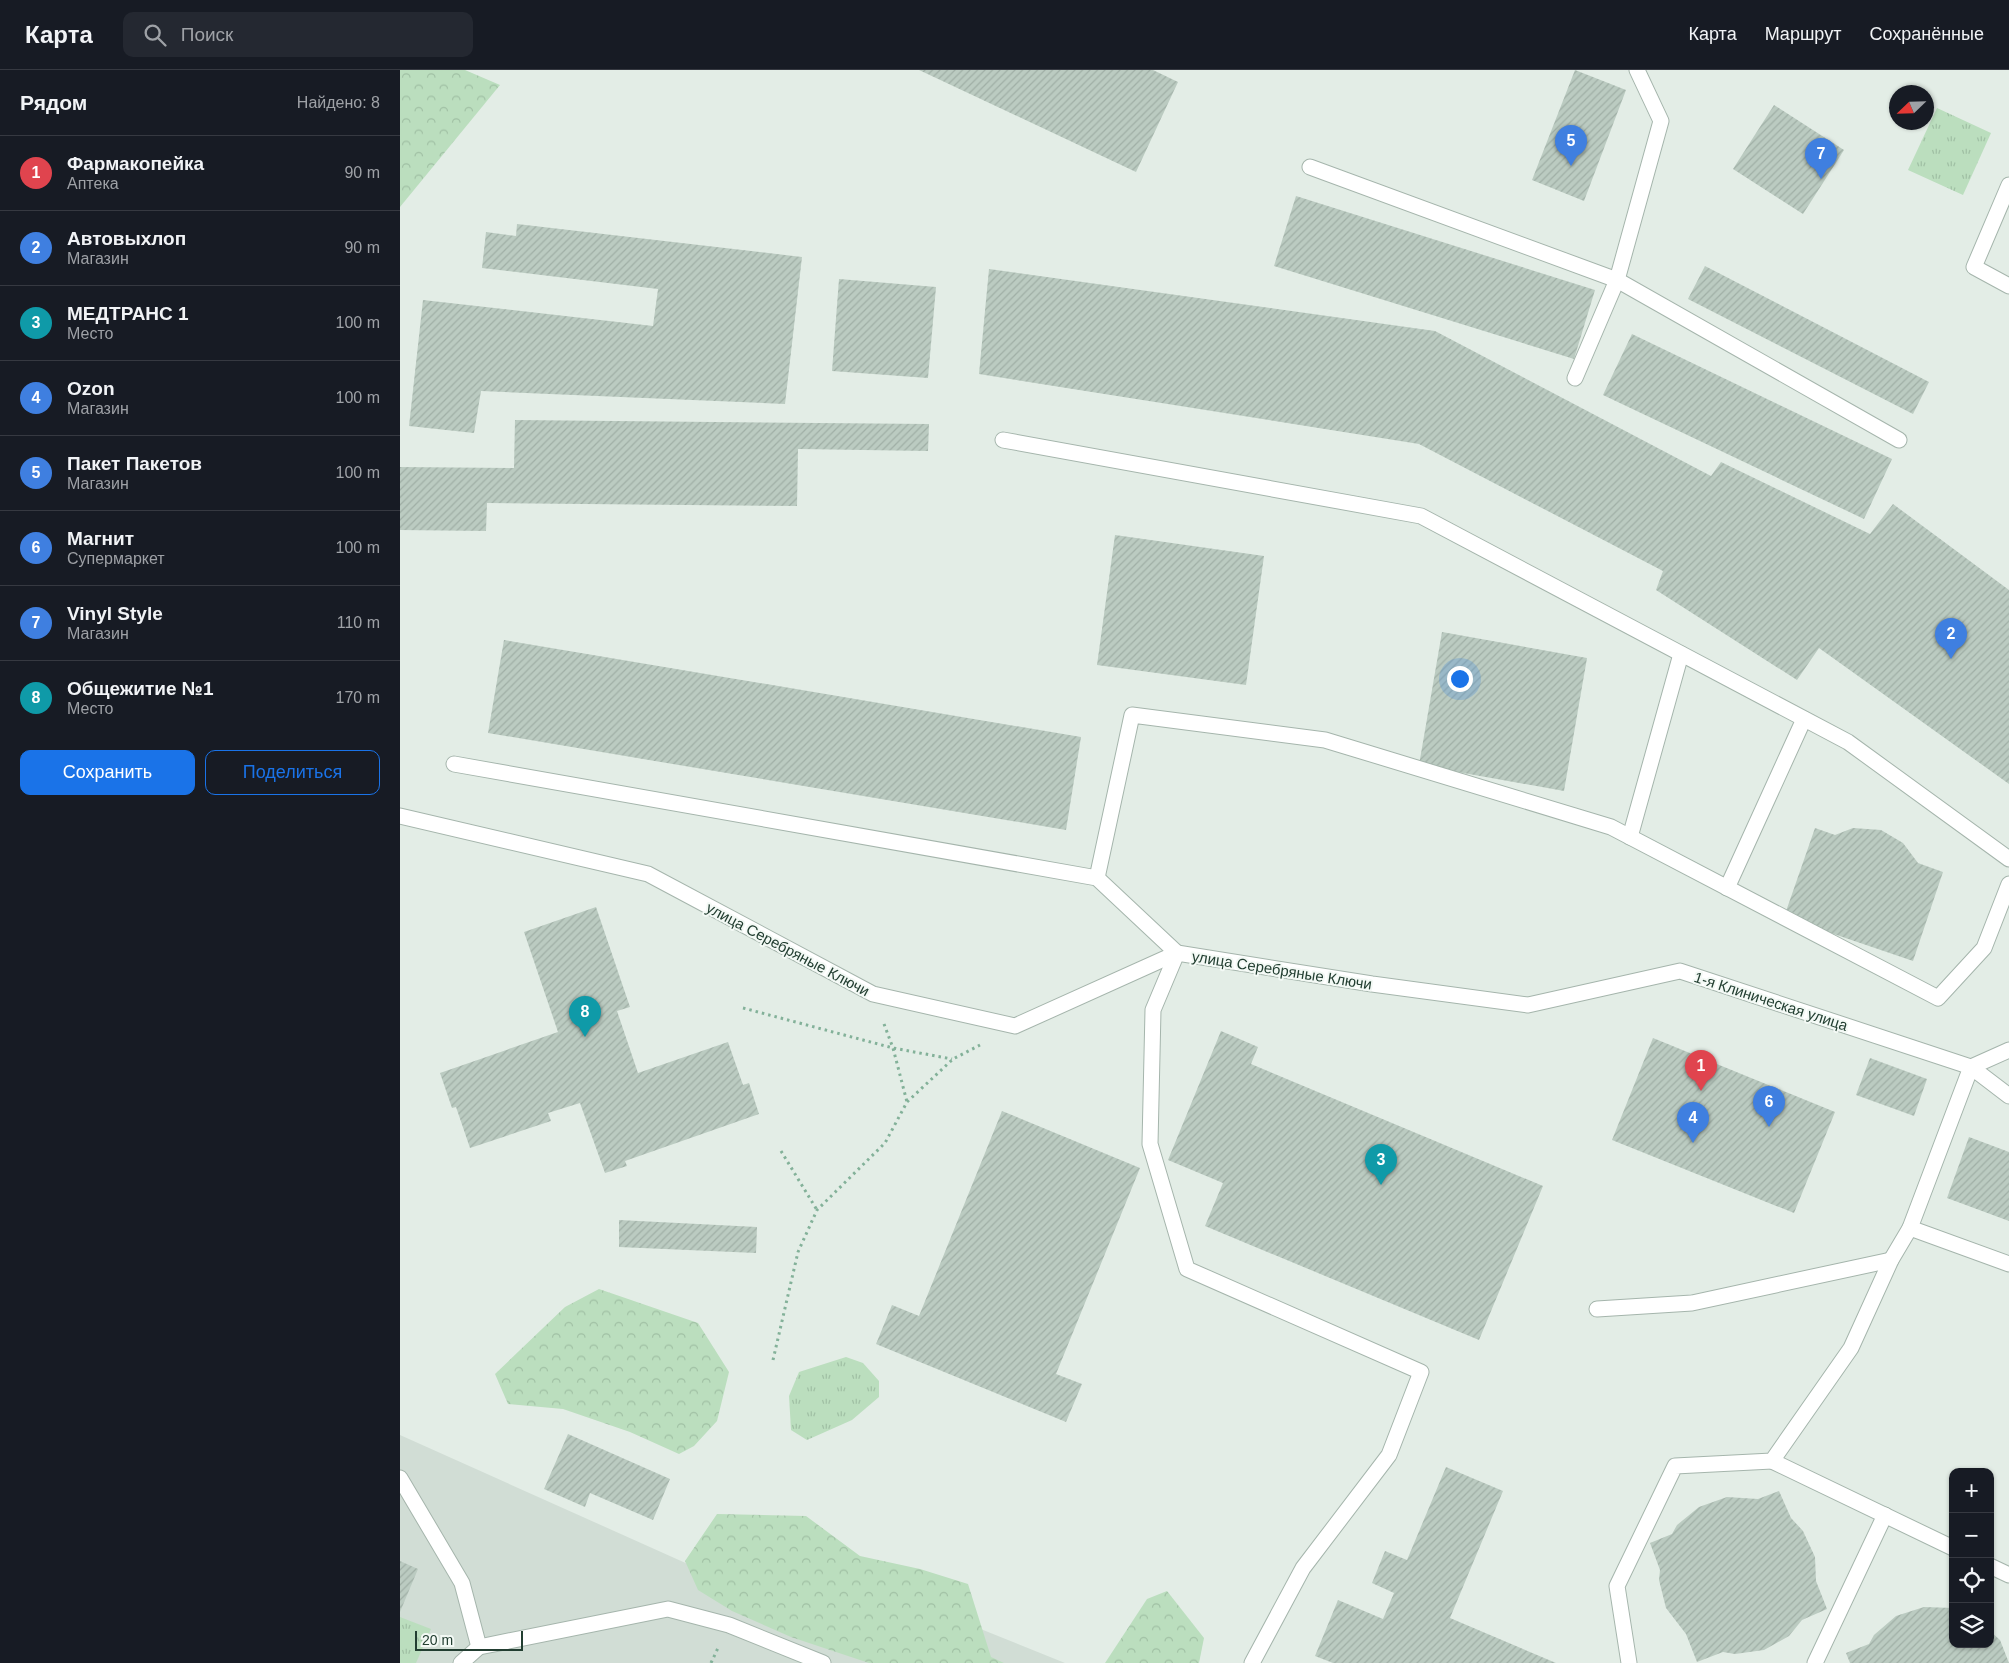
<!DOCTYPE html>
<html lang="ru">
<head>
<meta charset="utf-8">
<style>
	:root { --surface:#171b24; --page:#242831; --text:#f1f3f6; --muted:#9ea1a6; --line:#363941; --accent:#1a73e8 }
	body { margin:0; font-family:Arial,sans-serif; background:var(--page); color:var(--text) }
	.controls { position:absolute; right:15px; bottom:15px; display:grid; overflow:hidden; border-radius:10px; box-shadow:0 1px 4px #0004 }
	.controls button { width:45px; height:45px; display:grid; place-items:center; padding:0; border:0; border-bottom:1px solid var(--line); background:var(--surface); color:var(--text); font:25px sans-serif }
	.compass { position:absolute; left:1489px; top:15px; width:45px; height:45px; border-radius:50%; background:var(--surface); box-shadow:0 1px 4px #0004; rotate:247deg }
	.scale { position:absolute; left:15px; bottom:12px; width:108px; box-sizing:border-box; padding-left:5px; border:2px solid #223e31; border-top:0; font-size:14px; line-height:18px; white-space:nowrap; color:#223e31; -webkit-text-stroke:4px #f3f9f5; paint-order:stroke }
	.you { position:absolute; left:1059px; top:608px; width:18px; height:18px; margin:-12px; border:4px solid #fff; border-radius:50%; background:#1a73e8; box-shadow:0 0 0 8px #1a73e833 }
	.badge { display:grid; place-items:center; width:32px; height:32px; border-radius:50%; background:var(--accent); color:#fff; font-size:16px; font-weight:700 }
	.pin { position:absolute; translate:-50% -41px; filter:drop-shadow(0 1px 2px #0008) }
	.pin::after { content:''; position:absolute; top:26px; width:18px; height:15px; background:inherit; clip-path:polygon(0 0,100% 0,50% 100%) }
	.list { margin:0; padding:0; list-style:none }
	h2 { display:flex; justify-content:space-between; align-items:center; height:65px; margin:0; padding:0 20px; font-size:21px }
	h2 small { font-size:16px; font-weight:400; color:var(--muted) }
	.list li { display:grid; grid-template-columns:32px 1fr auto; gap:15px; align-items:center; box-sizing:border-box; height:75px; padding:0 20px; border-top:1px solid var(--line) }
	.list b { display:block; font-size:19px; white-space:nowrap }
	.list p { margin:0; font-size:16px; white-space:nowrap; color:var(--muted) }
	.list em { font-size:16px; font-style:normal; color:var(--muted) }
	.actions { display:flex; gap:10px; padding:15px 20px }
	.actions a { flex:1; padding:11px 0; border:1px solid var(--accent); border-radius:10px; text-align:center; font-size:18px; color:var(--accent) }
	.actions .main { background:var(--accent); color:#fff }
	.icon { flex:none; width:28px; height:28px; fill:none; stroke:currentColor; stroke-width:2; stroke-linecap:round; stroke-linejoin:round }
	.map { position:relative; flex:none; width:1609px; height:1593px; overflow:hidden }
	header { display:flex; align-items:center; gap:30px; box-sizing:border-box; height:70px; padding:0 25px; background:var(--surface); border-bottom:1px solid var(--line) }
	header strong { font-size:24px }
	nav { display:flex; gap:28px; margin-inline-start:auto; font-size:18px }
	.search { width:350px; height:45px; background:var(--page); display:flex; align-items:center; gap:12px; box-sizing:border-box; padding:0 18px; border-radius:10px; color:var(--muted); font-size:19px }
	main { display:flex }
	aside { flex:1; background:var(--surface) }
	.map>svg:first-child { display:block }
	.built { fill:#d1ddd5 }
	.grass { fill:url(#grass-tufts) }
	.forest { fill:url(#forest-crowns) }
	.building { fill:url(#building-hatch) }
	.lines { fill:none; stroke-linecap:round; stroke-linejoin:round }
	.minor-casing { stroke:#a5b5ac; stroke-width:17 }
	.path { stroke:#83b199; stroke-width:3; stroke-dasharray:2.5 4; stroke-linecap:butt }
	.minor { stroke:#fff; stroke-width:15 }
	.labels { text-anchor:middle; dominant-baseline:central; stroke-width:4; stroke-linejoin:round; paint-order:stroke }
	.street-label { font-size:15px; fill:#223e31; stroke:#f3f9f5 }
</style>
</head>
<body>
<header>
<strong>Карта</strong>
<div class="search"><svg class="icon" aria-label="search" viewBox="0 0 24 24"><circle cx="10" cy="10" r="6"/><path d="M15 15l6 6"/></svg>Поиск</div>
<nav><a>Карта</a><a>Маршрут</a><a>Сохранённые</a></nav>
</header>
<main>
<aside>
<h2>Рядом<small>Найдено: 8</small></h2>
<ul class="list">
<li><span class="badge" style="background:#e0444e">1</span><div><b>Фармакопейка</b><p>Аптека</p></div><em>90 m</em></li>
<li><span class="badge" style="background:#3f7fe0">2</span><div><b>Автовыхлоп</b><p>Магазин</p></div><em>90 m</em></li>
<li><span class="badge" style="background:#0f9aa8">3</span><div><b>МЕДТРАНС 1</b><p>Место</p></div><em>100 m</em></li>
<li><span class="badge" style="background:#3f7fe0">4</span><div><b>Ozon</b><p>Магазин</p></div><em>100 m</em></li>
<li><span class="badge" style="background:#3f7fe0">5</span><div><b>Пакет Пакетов</b><p>Магазин</p></div><em>100 m</em></li>
<li><span class="badge" style="background:#3f7fe0">6</span><div><b>Магнит</b><p>Супермаркет</p></div><em>100 m</em></li>
<li><span class="badge" style="background:#3f7fe0">7</span><div><b>Vinyl Style</b><p>Магазин</p></div><em>110 m</em></li>
<li><span class="badge" style="background:#0f9aa8">8</span><div><b>Общежитие №1</b><p>Место</p></div><em>170 m</em></li>
</ul>
<div class="actions"><a class="main">Сохранить</a><a>Поделиться</a></div>
</aside>
<div class="map">
<svg width="1609" height="1593" viewBox="0 0 1609 1593">
	<defs>
		<pattern id="grass-tufts" width="24" height="20" patternUnits="userSpaceOnUse" patternTransform="scale(1.25)"><rect width="24" height="20" fill="#bbdebe"/><path d="M3 7l-1-3M5 7V3M7 7l1-3M15 17l-1-3M17 17v-4M19 17l1-3" fill="none" stroke="#a0c0a4"/></pattern>
		<pattern id="forest-crowns" width="20" height="18" patternUnits="userSpaceOnUse" patternTransform="scale(1.25)"><rect width="20" height="18" fill="#bbdebe"/><path d="M2 6a3 3 0 1 1 6 0M12 15a3 3 0 1 1 6 0" fill="none" stroke="#a0c0a4"/></pattern>
		<pattern id="building-hatch" width="6" height="6" patternUnits="userSpaceOnUse" patternTransform="scale(1.25)"><rect width="6" height="6" fill="#bbcbc1"/><path d="M-1 1l2-2M0 6l6-6M5 7l2-2" fill="none" stroke="#a0afa6"/></pattern>
	</defs>
	<rect width="100%" height="100%" fill="#e3ede6"/>
	<path class="built" d="M0,1365L319,1508L334,1460L665,1593H0Z"/>
	<g class="grass">
		<path d="M1537,38L1591,63L1563,125L1508,100Z"/>
		<path d="M446,1287L463,1293L479,1311V1327L452,1350L407,1370L391,1360L389,1326L399,1302Z"/>
		<path d="M0,1547L31,1559L16,1593H0Z"/>
	</g>
	<g class="forest">
		<path d="M0,0H65L100,15L0,137Z"/>
		<path d="M199,1219L298,1253L329,1302L317,1351L294,1376L279,1384L230,1362L163,1339L108,1334L95,1304L165,1237Z"/>
		<path d="M317,1444L406,1446L460,1486L520,1499L568,1514L591,1587L604,1593H469L391,1567L332,1541L298,1520L285,1491Z"/>
		<path d="M767,1521L804,1568L799,1593H705L747,1529Z"/>
	</g>
	<g class="building">
		<path d="M519,0H753L778,12L736,102Z"/>
		<path d="M1175,0L1226,20L1184,131L1132,110Z"/>
		<path d="M1374,35L1444,80L1403,144L1333,99Z"/>
		<path d="M896,126L1195,220L1174,289L874,196Z"/>
		<path d="M117,154L402,187L385,334L81,321L74,363L9,356L23,230L253,256L258,219L82,198L86,162L116,166Z"/>
		<path d="M1305,196L1529,312L1513,344L1288,229Z"/>
		<path d="M589,199L1035,261L1311,406L1321,392L1470,464L1493,434L1609,520V714L1419,578L1397,610L1256,520L1263,501L1019,374L579,304Z"/>
		<path d="M439,209L536,217L528,308L432,301Z"/>
		<path d="M1232,264L1492,389L1464,449L1203,325Z"/>
		<path d="M115,350L529,354L528,381L398,379L397,436L87,433L86,461L0,460V397L114,398Z"/>
		<path d="M715,465L864,486L846,615L697,595Z"/>
		<path d="M1042,562L1187,588L1164,721L1019,695Z"/>
		<path d="M104,570L681,667L666,760L88,663Z"/>
		<path d="M1415,758L1435,765L1453,758L1481,760L1503,773L1518,793L1543,802L1513,891L1384,847Z"/>
		<path d="M196,837L230,937L217,941L238,1003L328,972L343,1015L349,1013L359,1044L225,1091L227,1096L205,1103L180,1033L148,1043L151,1051L70,1078L56,1037L52,1038L40,1003L158,962L124,862Z"/>
		<path d="M821,961L858,977L851,994L1143,1116L1079,1270L805,1156L823,1113L768,1090Z"/>
		<path d="M1253,968L1435,1042L1394,1143L1212,1070Z"/>
		<path d="M1470,988L1527,1009L1514,1046L1456,1025Z"/>
		<path d="M602,1041L740,1098L656,1304L682,1314L666,1352L476,1274L492,1235L519,1246Z"/>
		<path d="M1569,1067L1609,1082V1151L1547,1128Z"/>
		<path d="M219,1150L357,1157L356,1183L219,1177Z"/>
		<path d="M168,1364L270,1409L253,1450L190,1423L185,1437L144,1419Z"/>
		<path d="M1046,1397L1103,1421L1050,1548L1156,1593H933L915,1586L938,1530L983,1549L994,1523L972,1513L985,1481L1007,1490Z"/>
		<path d="M1379,1421L1391,1448L1403,1461L1415,1487L1416,1511L1427,1539L1402,1550L1389,1566L1364,1580L1335,1584L1323,1582L1297,1592L1286,1564L1266,1538L1259,1510L1260,1500L1250,1473L1272,1464L1277,1455L1299,1437L1327,1427L1358,1429Z"/>
		<path d="M0,1491L18,1499L0,1542Z"/>
		<path d="M1524,1537L1553,1538V1574H1590V1561L1600,1570L1609,1593H1450L1446,1583L1469,1574L1474,1565L1496,1546Z"/>
	</g>
	<g class="lines">
		<g class="minor-casing">
			<g id="minor">
				<path d="M910,97L1217,210L1499,370"/>
				<path d="M1609,115L1574,197L1609,216"/>
				<path d="M1175,308L1217,210L1261,51L1237,0"/>
				<path d="M603,370L1021,446L1448,672L1609,789"/>
				<path d="M54,694L697,808L777,883L753,940L750,1074L787,1199L1021,1302L989,1385L903,1498L852,1593"/>
				<path d="M0,746L248,804L473,924L615,956L777,883L972,914L1128,935L1280,901L1571,997L1609,980"/>
				<path d="M1230,767L1281,584"/>
				<path d="M697,808L732,645L925,670L1211,757L1538,928L1584,878L1609,814"/>
				<path d="M1327,818L1404,649"/>
				<path d="M1609,1026L1571,997L1510,1158L1609,1194"/>
				<path d="M1197,1239L1292,1233L1491,1190"/>
				<path d="M1372,1391L1553,1478"/>
				<path d="M0,1408L62,1513L79,1577"/>
				<path d="M1590,1496L1609,1505"/>
				<path d="M61,1593L79,1577L268,1539L329,1555L423,1593"/>
				<path d="M1229,1593L1217,1516L1275,1396L1372,1391L1451,1278L1491,1190L1510,1158"/>
				<path d="M1415,1593L1485,1445"/>
			</g>
		</g>
		<g class="path">
			<path d="M343,938L493,978L552,989"/>
			<path d="M484,954L493,978L507,1032"/>
			<path d="M381,1081L417,1140"/>
			<path d="M373,1290L398,1182L417,1140L485,1073L507,1032L553,989L580,975"/>
			<path d="M311,1593L318,1578"/>
		</g>
		<use href="#minor" class="minor"/>
	</g>
	<g class="labels">
		<g class="street-label">
			<text transform="translate(388 879) rotate(28)">улица Серебряные Ключи</text>
			<text transform="translate(882 900) rotate(9)">улица Серебряные Ключи</text>
			<text transform="translate(1371 931) rotate(18)">1-я Клиническая улица</text>
		</g>
	</g>
</svg>
<div class="controls">
<button>+</button>
<button>−</button>
<button><svg class="icon" aria-label="locate" viewBox="0 0 24 24"><circle cx="12" cy="12" r="6"/><path d="M12 2v4M12 18v4M2 12h4M18 12h4"/></svg></button>
<button><svg class="icon" aria-label="layers" viewBox="0 0 24 24"><path d="M12 4l9 5-9 5-9-5zM3 14l9 5 9-5"/></svg></button>
</div>
<svg class="compass" viewBox="-18 -18 36 36"><path d="M0-13l5 13h-10z" fill="#e53935"/><path d="M0 13l5-13h-10z" fill="#9ea1a6"/></svg>
<div class="scale">20 m</div>
<div class="you"></div>
<div class="pin badge" style="left:1301px;top:1021px;background:#e0444e">1</div>
<div class="pin badge" style="left:1551px;top:589px;background:#3f7fe0">2</div>
<div class="pin badge" style="left:981px;top:1115px;background:#0f9aa8">3</div>
<div class="pin badge" style="left:1293px;top:1073px;background:#3f7fe0">4</div>
<div class="pin badge" style="left:1171px;top:96px;background:#3f7fe0">5</div>
<div class="pin badge" style="left:1369px;top:1057px;background:#3f7fe0">6</div>
<div class="pin badge" style="left:1421px;top:109px;background:#3f7fe0">7</div>
<div class="pin badge" style="left:185px;top:967px;background:#0f9aa8">8</div>
</div>
</main>
</body>
</html>
